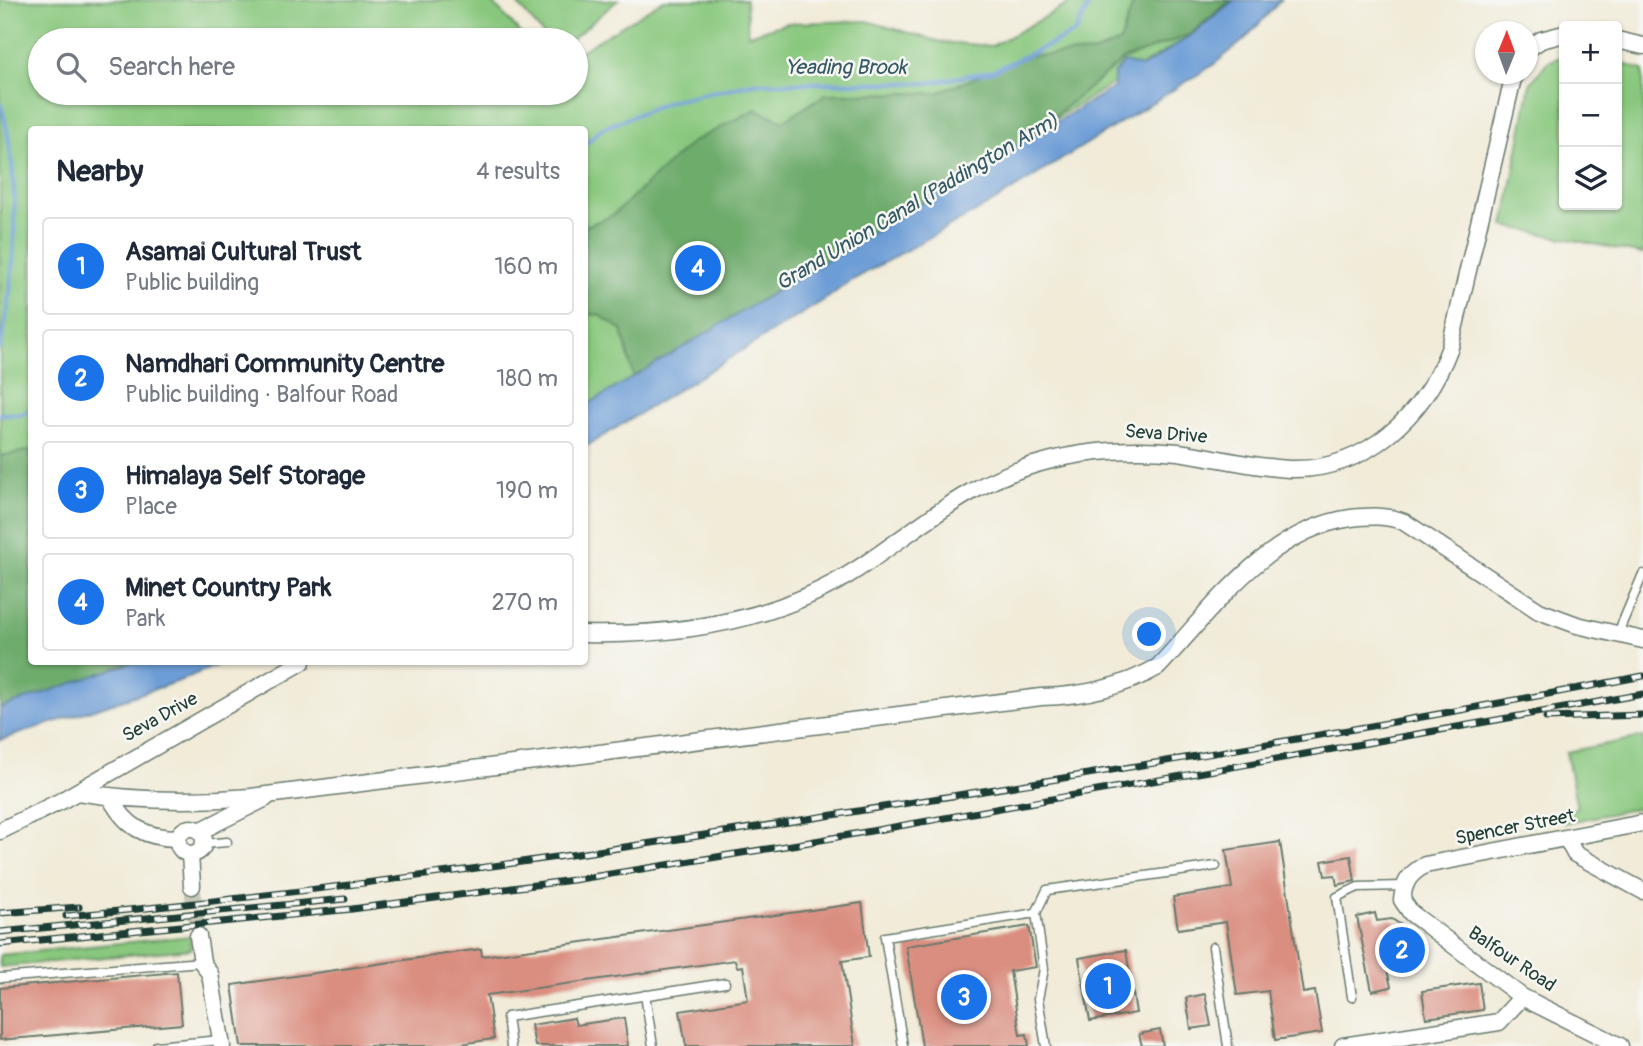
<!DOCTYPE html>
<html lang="en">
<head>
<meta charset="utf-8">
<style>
	:root { --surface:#fff; --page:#f2f2f3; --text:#1f2937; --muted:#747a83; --line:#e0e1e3; --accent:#1a73e8 }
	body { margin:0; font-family:Pangolin,sans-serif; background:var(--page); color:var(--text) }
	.controls { position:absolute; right:21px; top:21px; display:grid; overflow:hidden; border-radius:7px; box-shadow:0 2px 5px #0004 }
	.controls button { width:63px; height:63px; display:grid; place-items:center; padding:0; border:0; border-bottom:2px solid var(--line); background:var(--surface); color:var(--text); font:35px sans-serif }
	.compass { position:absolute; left:1475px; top:21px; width:63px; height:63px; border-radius:50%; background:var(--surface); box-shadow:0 2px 5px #0004; rotate:1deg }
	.you { position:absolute; left:1150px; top:635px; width:24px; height:24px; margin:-18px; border:5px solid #fff; border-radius:50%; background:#1a73e8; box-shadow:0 0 0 10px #1a73e833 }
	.badge { display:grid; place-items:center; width:46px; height:46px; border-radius:50%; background:var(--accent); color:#fff; font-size:23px; font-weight:700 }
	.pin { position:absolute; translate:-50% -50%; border:4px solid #fff; box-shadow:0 2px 7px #0006 }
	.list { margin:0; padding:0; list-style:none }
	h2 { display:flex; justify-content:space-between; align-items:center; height:91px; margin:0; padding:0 28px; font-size:30px }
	h2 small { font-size:23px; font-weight:400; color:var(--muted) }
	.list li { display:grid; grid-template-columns:46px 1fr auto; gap:21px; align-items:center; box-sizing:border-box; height:98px; margin:0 14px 14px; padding:0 14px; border:2px solid var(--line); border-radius:7px }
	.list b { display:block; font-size:26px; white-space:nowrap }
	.list p { margin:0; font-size:23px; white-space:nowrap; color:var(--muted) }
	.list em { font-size:23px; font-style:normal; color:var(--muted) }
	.icon { flex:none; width:38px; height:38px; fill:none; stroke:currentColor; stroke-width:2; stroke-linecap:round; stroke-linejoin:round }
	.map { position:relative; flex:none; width:1643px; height:1046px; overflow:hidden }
	.search { position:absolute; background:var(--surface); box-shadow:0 2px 5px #0004; left:28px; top:28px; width:560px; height:77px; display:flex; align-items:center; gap:18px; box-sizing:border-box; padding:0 24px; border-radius:38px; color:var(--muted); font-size:26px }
	.panel { position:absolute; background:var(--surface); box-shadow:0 2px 5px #0004; left:28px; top:126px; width:560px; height:539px; border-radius:7px }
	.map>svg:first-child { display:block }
	.green { fill:#88c77d; stroke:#548258; stroke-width:2 }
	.forest { fill:#6eac6c; stroke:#467450; stroke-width:2 }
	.water { fill:#6d9dd6; stroke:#466d85; stroke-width:2 }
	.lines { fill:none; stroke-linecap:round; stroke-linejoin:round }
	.stream { stroke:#6d9dd6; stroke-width:4.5 }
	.building { fill:#da8e80 }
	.street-tunnel { stroke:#c7c8b7; stroke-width:16; stroke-dasharray:16 8; stroke-linecap:butt }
	.lane-casing { stroke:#687a6d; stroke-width:11 }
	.street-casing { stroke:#687a6d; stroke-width:19 }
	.lane { stroke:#fff; stroke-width:8 }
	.street { stroke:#fff; stroke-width:16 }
	.rail-casing { stroke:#1f3d34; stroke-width:7 }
	.rail { stroke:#f6f6f2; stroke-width:4.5; stroke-dasharray:13; stroke-linecap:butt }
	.labels { text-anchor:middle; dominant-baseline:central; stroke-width:5; stroke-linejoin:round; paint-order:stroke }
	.street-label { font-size:19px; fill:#1f3d34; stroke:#f6f6f2 }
	.water-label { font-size:21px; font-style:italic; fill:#365a65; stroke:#f6f6f2 }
</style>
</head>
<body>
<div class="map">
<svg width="1643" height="1046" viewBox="0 0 1643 1046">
	<rect width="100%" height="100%" fill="#f6f6f2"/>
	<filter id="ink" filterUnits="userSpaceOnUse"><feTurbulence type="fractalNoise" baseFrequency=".0143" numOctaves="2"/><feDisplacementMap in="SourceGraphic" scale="14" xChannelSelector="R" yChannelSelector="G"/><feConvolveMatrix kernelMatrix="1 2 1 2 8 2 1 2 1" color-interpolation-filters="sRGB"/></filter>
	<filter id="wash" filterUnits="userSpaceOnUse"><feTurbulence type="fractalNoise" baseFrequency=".00686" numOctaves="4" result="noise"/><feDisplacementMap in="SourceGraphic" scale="28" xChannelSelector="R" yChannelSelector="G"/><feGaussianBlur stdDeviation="1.57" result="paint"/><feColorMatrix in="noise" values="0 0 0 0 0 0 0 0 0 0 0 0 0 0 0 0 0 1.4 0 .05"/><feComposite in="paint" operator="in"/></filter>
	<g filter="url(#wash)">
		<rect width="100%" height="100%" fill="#f1ebd8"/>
		<g class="green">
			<path d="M0,0H490L527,40H40V93H576V54L664,0H746L748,35L787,23L867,21L941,42L992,46L1067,5L1070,0H1231L1195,33L585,407L584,130H32V662L0,701Z"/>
			<path d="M514,0H618L571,40H548Z"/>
			<path d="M1564,56V205H1617V62L1643,70V254L1504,226L1530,84L1547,62Z"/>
			<path d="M1643,737V807L1564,823L1562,811L1577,808L1566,752Z"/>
			<path d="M190,936L191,949L0,967V955Z"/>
		</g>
		<g class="forest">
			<path d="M1134,0H1231L1189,35L1124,59L1028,138L872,238L634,380L622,330L599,315L585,314L584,227L613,215L692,142L756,109L783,121L826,94L937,93L1028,56L1095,52L1120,42Z"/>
			<path d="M31,450L32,662H130L82,681L0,729V456Z"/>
		</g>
		<g class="water">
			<path d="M1234,0H1281L1244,40L1213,65L990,204L847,283L829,297L585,447V406L1114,87V73L1124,62L1142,67L1190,36Z"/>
			<path d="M133,662H224L179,681L0,740V708Z"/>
		</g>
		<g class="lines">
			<g class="stream">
				<path d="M0,103C22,172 16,279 0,348"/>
				<path d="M584,145L601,129L670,101L755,83H928L993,71L1075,33L1091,0"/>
				<path d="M0,414H23L32,408"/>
			</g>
		</g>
		<g id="blocks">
			<g class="building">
				<path d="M1280,842L1303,993L1315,991L1322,1033L1275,1040L1268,991L1237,995L1226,922L1178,929L1173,897L1232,888L1226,850Z"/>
				<path d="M1351,856L1355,881L1337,885L1335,875L1325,876L1322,861Z"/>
				<path d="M862,903L869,957L842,961L855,1046H686L680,1011L748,1000L743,966L737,967L735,960L487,995L494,1039L447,1046H241L232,985L481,949L482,956Z"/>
				<path d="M1375,913L1377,921L1392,919L1401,925L1402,932L1411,940H1417L1420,959L1386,966L1391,987L1372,991L1357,917Z"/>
				<path d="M1029,926L1036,967L1010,971L1020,1035L1027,1034L1029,1046H922L906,946Z"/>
				<path d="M1126,950L1136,1013L1090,1021L1079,958Z"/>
				<path d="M177,972L182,1024L0,1040V988Z"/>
				<path d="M1479,983L1483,1010L1426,1018L1422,991Z"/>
				<path d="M1205,994L1211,1026L1191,1029L1186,998Z"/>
				<path d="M574,1018L576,1025L624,1018L628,1046H535L531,1025Z"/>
				<path d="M1160,1030L1163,1046H1142L1139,1034Z"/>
			</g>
		</g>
	</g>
	<g filter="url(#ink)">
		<use href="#blocks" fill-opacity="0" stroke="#687a6d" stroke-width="2"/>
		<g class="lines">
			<path class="street-tunnel" d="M192,886L198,936"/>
			<g class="lane-casing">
				<g id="lane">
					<path d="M1618,633L1643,574"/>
					<path d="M204,844L227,842"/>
					<path d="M1213,947L1228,1046"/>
					<path d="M0,978L202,962"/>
					<path d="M645,995L653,1046"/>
					<path d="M1352,997L1337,897L1358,887L1404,886"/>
					<path d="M156,1046L221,1040"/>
					<path d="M511,1046L507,1017L725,983"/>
					<path d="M903,1046L885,937L1036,913"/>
					<path d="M1046,1046L1038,999L1044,969L1036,913L1047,890L1216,866"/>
				</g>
			</g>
			<g class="street-casing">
				<g id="street">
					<path d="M1617,40L1643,46"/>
					<path d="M1528,49L1541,40L1564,34"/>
					<path d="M584,634C679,636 779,621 859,568C925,524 971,479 1052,460C1091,450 1138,448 1178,452C1215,457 1252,467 1289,469C1366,472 1425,414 1450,347L1514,74"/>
					<path d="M77,792C134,801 193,802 251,797L1041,697C1081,696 1123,687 1158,667C1213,609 1266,530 1351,518C1369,516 1387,515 1404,522L1539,611L1577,625L1643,640"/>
					<path d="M110,797C126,827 145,838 178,838"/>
					<circle cx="191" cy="841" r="13"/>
					<path d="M0,831L61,801L302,662"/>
					<path d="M200,831L266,798"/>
					<path d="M1567,839L1575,854L1643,891"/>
					<path d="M190,854L192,886"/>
					<path d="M198,936L202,962L210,974L222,1046"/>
					<path d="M1343,1046L1499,1022L1522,997"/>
					<path d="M1620,1046L1522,997L1411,913L1402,900C1404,882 1409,874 1425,865L1643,823"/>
				</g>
			</g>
			<use href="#lane" class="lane"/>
			<use href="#street" class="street"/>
			<g class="rail-casing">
				<g id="rail">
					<path d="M1546,718L1643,715"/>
					<path d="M0,913L79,907"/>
					<path d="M66,916C348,890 629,848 908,803C1154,764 1399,723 1643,676"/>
					<path d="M0,932L345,899"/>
					<path d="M0,944L352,909L573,880L798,844L1643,694"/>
				</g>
			</g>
			<use href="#rail" class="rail"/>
		</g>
	</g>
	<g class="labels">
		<g class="street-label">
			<text transform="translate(1166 434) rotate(4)">Seva Drive</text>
			<text transform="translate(160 717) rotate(-29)">Seva Drive</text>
			<text transform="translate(1515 827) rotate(-11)">Spencer Street</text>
			<text transform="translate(1512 959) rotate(34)">Balfour Road</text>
		</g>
		<g class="water-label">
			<text x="846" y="67">Yeading Brook</text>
			<text transform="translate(917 202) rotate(-31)">Grand Union Canal (Paddington Arm)</text>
		</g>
	</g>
</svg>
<div class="controls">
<button>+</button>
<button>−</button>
<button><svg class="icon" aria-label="layers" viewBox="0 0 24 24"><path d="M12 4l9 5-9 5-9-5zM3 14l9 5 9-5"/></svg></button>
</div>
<svg class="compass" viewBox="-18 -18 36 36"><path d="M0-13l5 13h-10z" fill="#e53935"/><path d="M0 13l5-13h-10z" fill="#747a83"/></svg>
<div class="you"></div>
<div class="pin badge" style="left:1108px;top:986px">1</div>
<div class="pin badge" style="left:1402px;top:950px">2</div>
<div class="pin badge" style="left:964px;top:997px">3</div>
<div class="pin badge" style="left:698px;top:268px">4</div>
<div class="search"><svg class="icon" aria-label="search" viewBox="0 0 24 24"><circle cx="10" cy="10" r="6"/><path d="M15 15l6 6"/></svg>Search here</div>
<section class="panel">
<h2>Nearby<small>4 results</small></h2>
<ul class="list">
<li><span class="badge">1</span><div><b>Asamai Cultural Trust</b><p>Public building</p></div><em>160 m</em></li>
<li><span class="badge">2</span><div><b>Namdhari Community Centre</b><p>Public building · Balfour Road</p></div><em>180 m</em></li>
<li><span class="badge">3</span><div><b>Himalaya Self Storage</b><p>Place</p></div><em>190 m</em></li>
<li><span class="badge">4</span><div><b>Minet Country Park</b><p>Park</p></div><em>270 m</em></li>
</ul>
</section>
</div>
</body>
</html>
